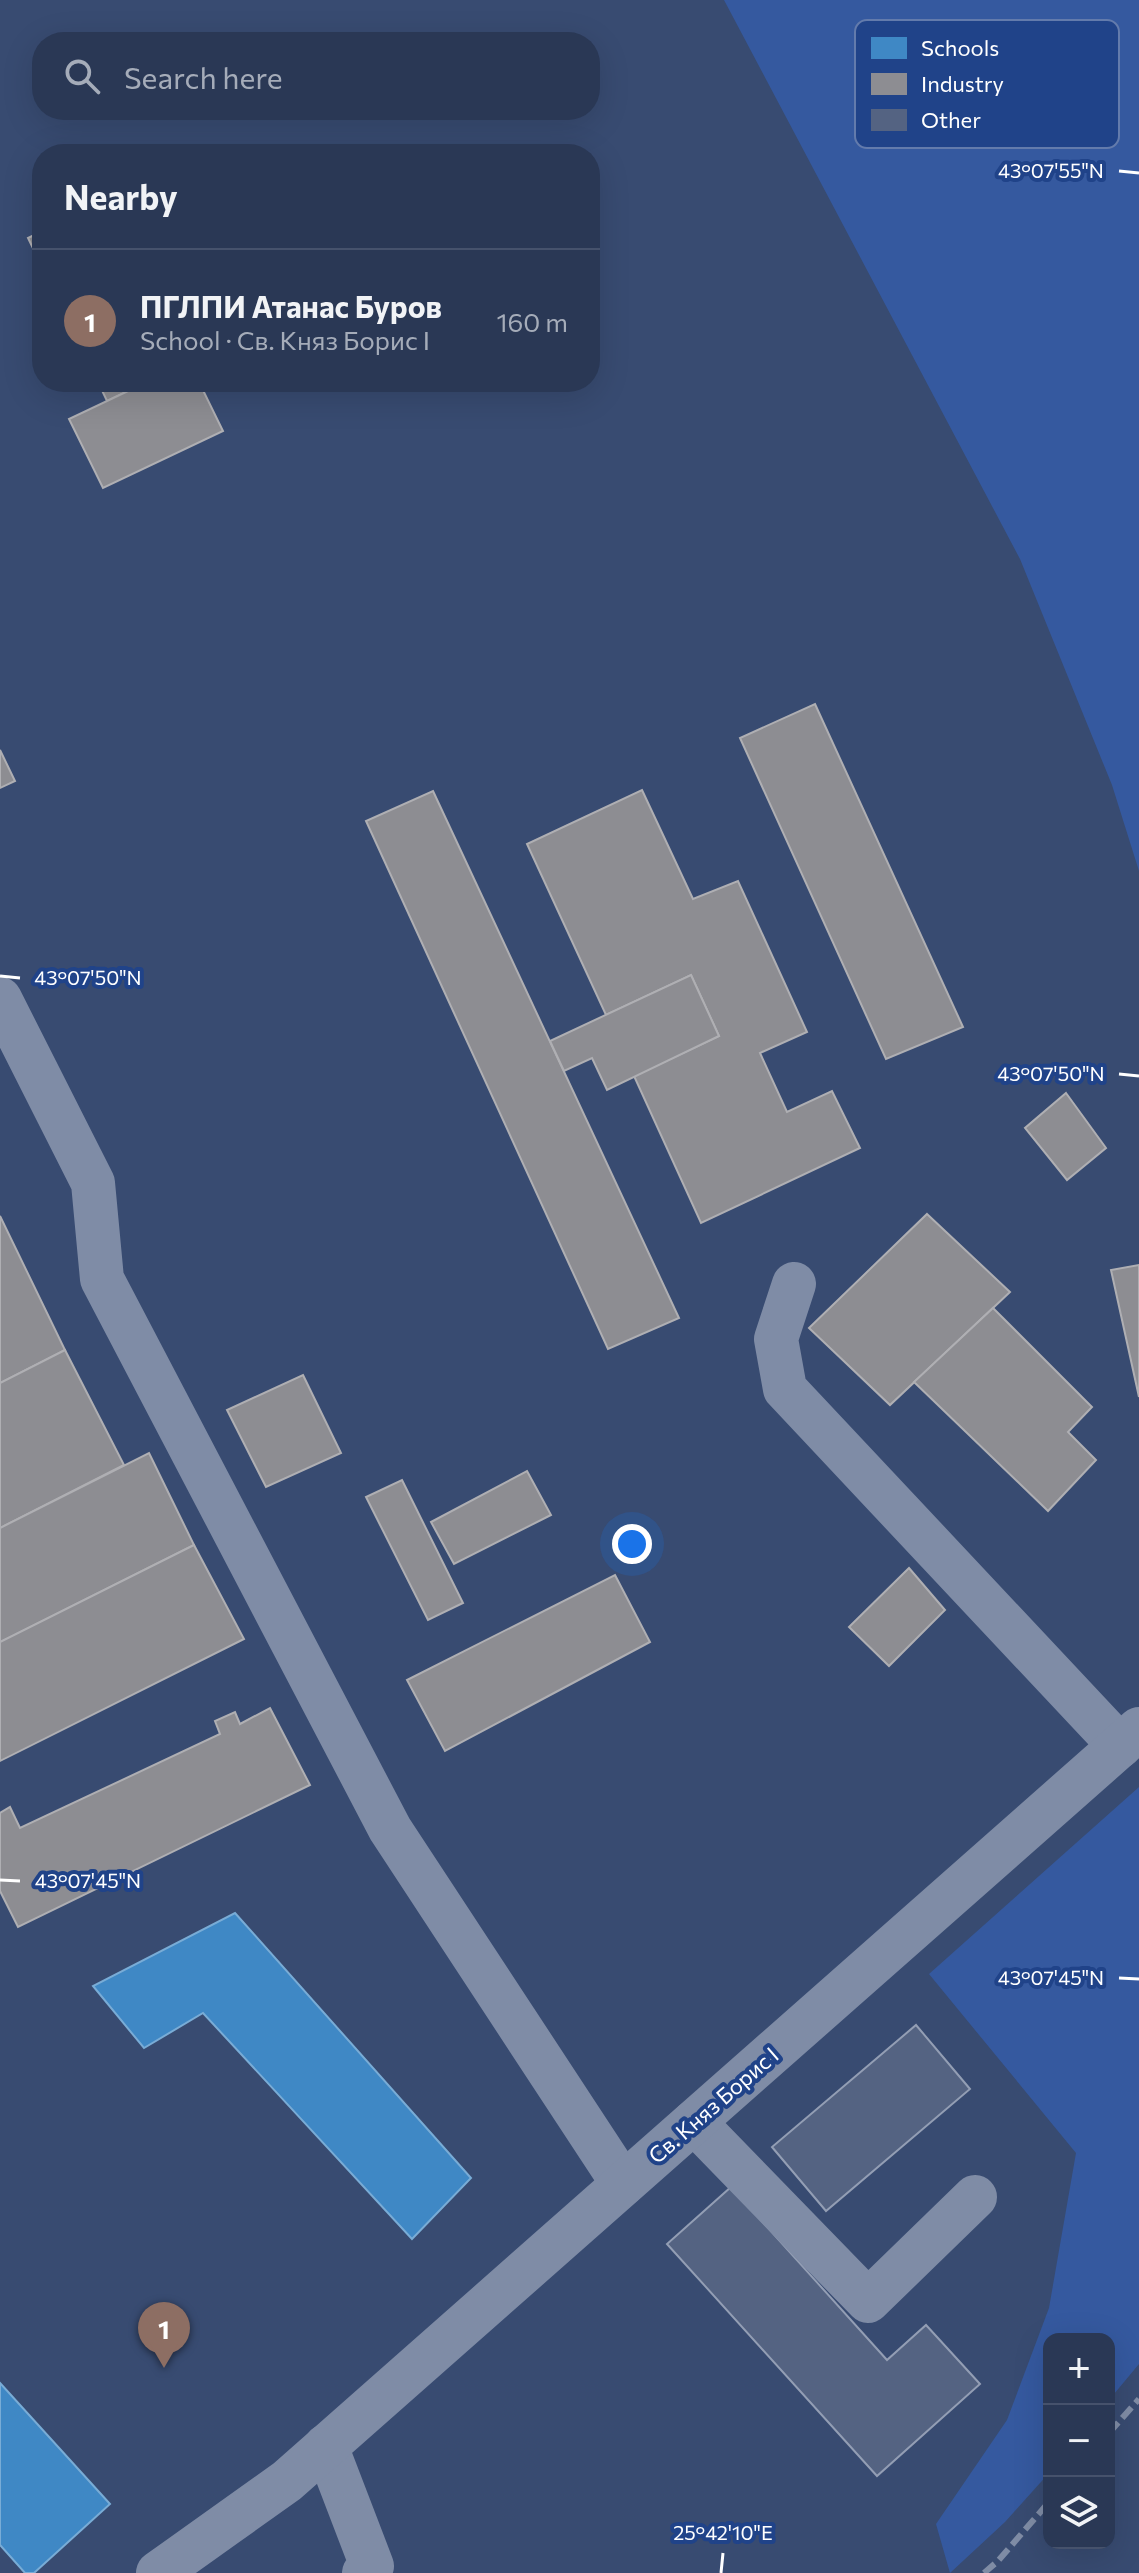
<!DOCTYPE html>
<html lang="en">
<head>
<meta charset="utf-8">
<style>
	:root { --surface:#2a3855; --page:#36435f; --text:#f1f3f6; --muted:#a5acb9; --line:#46526c; --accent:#b9c0cd }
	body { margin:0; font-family:Commissioner,sans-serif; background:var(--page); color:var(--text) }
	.controls { position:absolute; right:24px; bottom:24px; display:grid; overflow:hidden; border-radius:16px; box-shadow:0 8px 32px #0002 }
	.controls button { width:72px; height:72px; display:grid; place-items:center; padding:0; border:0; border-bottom:2px solid var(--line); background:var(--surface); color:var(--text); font:40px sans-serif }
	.you { position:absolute; left:632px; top:1544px; width:28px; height:28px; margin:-20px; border:6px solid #fff; border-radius:50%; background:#1a73e8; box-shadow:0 0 0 12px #1a73e833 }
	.badge { display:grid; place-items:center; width:52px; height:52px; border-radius:50%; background:var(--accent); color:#fff; font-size:26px; font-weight:700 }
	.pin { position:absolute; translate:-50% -66px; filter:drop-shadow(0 2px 4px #0008) }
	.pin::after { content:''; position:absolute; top:42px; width:28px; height:24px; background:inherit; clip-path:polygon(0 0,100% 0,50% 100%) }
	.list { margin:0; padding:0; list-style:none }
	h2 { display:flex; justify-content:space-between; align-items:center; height:104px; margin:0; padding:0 32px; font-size:34px }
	h2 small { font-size:26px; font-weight:400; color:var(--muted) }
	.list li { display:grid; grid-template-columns:52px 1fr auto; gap:24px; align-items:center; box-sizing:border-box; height:144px; padding:0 32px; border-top:2px solid var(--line) }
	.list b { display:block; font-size:30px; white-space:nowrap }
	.list p { margin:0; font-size:26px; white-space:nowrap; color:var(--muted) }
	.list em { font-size:26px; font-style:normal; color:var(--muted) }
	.icon { flex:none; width:44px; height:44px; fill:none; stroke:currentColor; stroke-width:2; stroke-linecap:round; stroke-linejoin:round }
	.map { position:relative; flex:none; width:1139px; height:2573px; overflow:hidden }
	.search { position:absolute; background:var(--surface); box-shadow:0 8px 32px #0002; left:32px; top:32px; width:568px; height:88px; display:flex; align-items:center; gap:20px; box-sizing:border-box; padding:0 28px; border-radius:32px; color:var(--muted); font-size:30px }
	.panel { position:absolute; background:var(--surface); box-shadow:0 8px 32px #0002; left:32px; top:144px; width:568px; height:248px; border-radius:32px }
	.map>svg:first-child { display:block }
	.green { fill:#35599f }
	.schools { fill:#3f88c5; stroke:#79acd6; stroke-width:2 }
	.industry { fill:#8d8d92; stroke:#afafb3; stroke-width:2 }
	.building { fill:#546382; stroke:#939eb4; stroke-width:2 }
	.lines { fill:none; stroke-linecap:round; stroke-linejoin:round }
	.minor { stroke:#7f8ca6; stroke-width:44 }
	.rail { stroke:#7f8ca5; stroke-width:6; stroke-dasharray:14 6; stroke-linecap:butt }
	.ticks { fill:none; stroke:#fff; stroke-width:3 }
	.labels { text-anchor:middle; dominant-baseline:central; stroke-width:8; stroke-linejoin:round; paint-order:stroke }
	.street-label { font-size:22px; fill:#fff; stroke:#204389 }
	.key { fill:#204389; stroke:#637bac; stroke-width:2 }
	.key-label { font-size:22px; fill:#fff }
	.ticks-label { font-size:20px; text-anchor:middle; fill:#fff; stroke:#204389; stroke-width:8; stroke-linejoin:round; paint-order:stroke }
</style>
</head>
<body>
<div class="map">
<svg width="1139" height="2573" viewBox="0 0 1139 2573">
	<rect width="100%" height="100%" fill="#384b71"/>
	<g class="green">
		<path d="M724,0H1139V871L1112,785L1020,559Z"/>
		<path d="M1139,1787V2364L1109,2400V2339H1049V2473L1005,2522L950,2573L936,2524L1007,2420L1049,2308L1076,2153L929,1974Z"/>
	</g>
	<g class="schools">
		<path d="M235,1913L471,2178L412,2239L203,2013L144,2048L93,1986Z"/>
		<path d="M0,2383L110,2504L34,2573H25L0,2545Z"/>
	</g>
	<g class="industry">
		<path d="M42,231V267L28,238Z"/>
		<path d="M98,382H147L107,401Z"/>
		<path d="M147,382H199L223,431L103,488L69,419Z"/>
		<path d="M815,704L963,1027L886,1059L740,738Z"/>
		<path d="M0,750L15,781L0,788Z"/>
		<path d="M642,790L693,899L738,881L807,1032L760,1053L787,1112L832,1091L860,1148L701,1223L634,1076L719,1036L691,975L606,1015L527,844Z"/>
		<path d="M433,791L679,1318L608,1349L366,821Z"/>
		<path d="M691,975L719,1036L607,1090L592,1058L564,1071L550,1041Z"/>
		<path d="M1066,1093L1106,1148L1067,1180L1025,1128Z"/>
		<path d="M927,1214L1010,1292L890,1405L809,1328Z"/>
		<path d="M0,1216L65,1350L0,1383Z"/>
		<path d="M1139,1265V1397L1111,1270Z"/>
		<path d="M993,1308L1092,1407L1068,1432L1096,1460L1048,1511L914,1382Z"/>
		<path d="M65,1350L124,1465L0,1528V1383Z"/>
		<path d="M303,1375L341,1453L266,1487L227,1410Z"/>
		<path d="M149,1453L194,1545L0,1642V1528Z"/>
		<path d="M527,1471L551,1515L454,1564L431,1522Z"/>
		<path d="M402,1480L463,1603L428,1620L366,1497Z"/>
		<path d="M194,1545L244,1639L0,1761V1642Z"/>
		<path d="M909,1568L945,1610L889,1666L849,1627Z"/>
		<path d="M615,1575L650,1642L445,1751L407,1680Z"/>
		<path d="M270,1708L310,1785L18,1927L0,1891V1813L10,1807L20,1828L220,1734L215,1721L235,1712L240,1724Z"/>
	</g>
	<g class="building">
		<path d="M916,2025L970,2089L826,2211L772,2147Z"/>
		<path d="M731,2187L887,2360L926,2325L980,2384L877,2476L667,2244Z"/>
	</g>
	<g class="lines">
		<g class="minor">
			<path d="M0,999L93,1183L102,1279L390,1829L623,2184"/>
			<path d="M794,1284L776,1339L785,1389L1120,1746"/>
			<path d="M694,2122L868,2301L975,2197"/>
			<path d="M326,2446L372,2566L364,2573"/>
			<path d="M158,2573L287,2481L1139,1729"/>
		</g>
		<g class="rail">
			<path d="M1109,2433L1139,2399"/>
			<path d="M984,2573L998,2561L1049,2502"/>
		</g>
	</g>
	<path class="ticks" d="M1119,171L1139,173M0,976L20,978M1119,1074L1139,1076M0,1880L20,1881M1119,1978L1139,1979M721,2573L723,2553"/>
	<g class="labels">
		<g class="street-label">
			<text transform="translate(713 2105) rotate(-41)">Св. Княз Борис I</text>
		</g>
	</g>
	<rect x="855" y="20" width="264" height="128" rx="12" class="key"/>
	<rect x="871" y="37" width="36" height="22" fill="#3f88c5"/>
	<rect x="871" y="73" width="36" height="22" fill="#8d8d92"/>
	<rect x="871" y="109" width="36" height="22" fill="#546382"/>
	<g class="key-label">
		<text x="921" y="56">Schools</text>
		<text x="921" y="92">Industry</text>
		<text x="921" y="128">Other</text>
	</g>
	<g class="ticks-label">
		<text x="1051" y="178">43°07'55"N</text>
		<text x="88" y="985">43°07'50"N</text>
		<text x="1051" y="1081">43°07'50"N</text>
		<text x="88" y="1888">43°07'45"N</text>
		<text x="1051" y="1985">43°07'45"N</text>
		<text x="723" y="2540">25°42'10"E</text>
	</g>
</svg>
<div class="controls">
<button>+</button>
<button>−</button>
<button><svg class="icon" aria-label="layers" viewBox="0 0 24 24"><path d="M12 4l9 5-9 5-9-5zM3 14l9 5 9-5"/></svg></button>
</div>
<div class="you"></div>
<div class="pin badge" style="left:164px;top:2368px;background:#8d6e63">1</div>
<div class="search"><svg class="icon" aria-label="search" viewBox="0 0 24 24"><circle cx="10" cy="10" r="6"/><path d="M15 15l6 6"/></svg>Search here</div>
<section class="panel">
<h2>Nearby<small></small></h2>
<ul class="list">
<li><span class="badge" style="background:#8d6e63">1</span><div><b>ПГЛПИ Атанас Буров</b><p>School · Св. Княз Борис I</p></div><em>160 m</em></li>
</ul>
</section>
</div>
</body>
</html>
